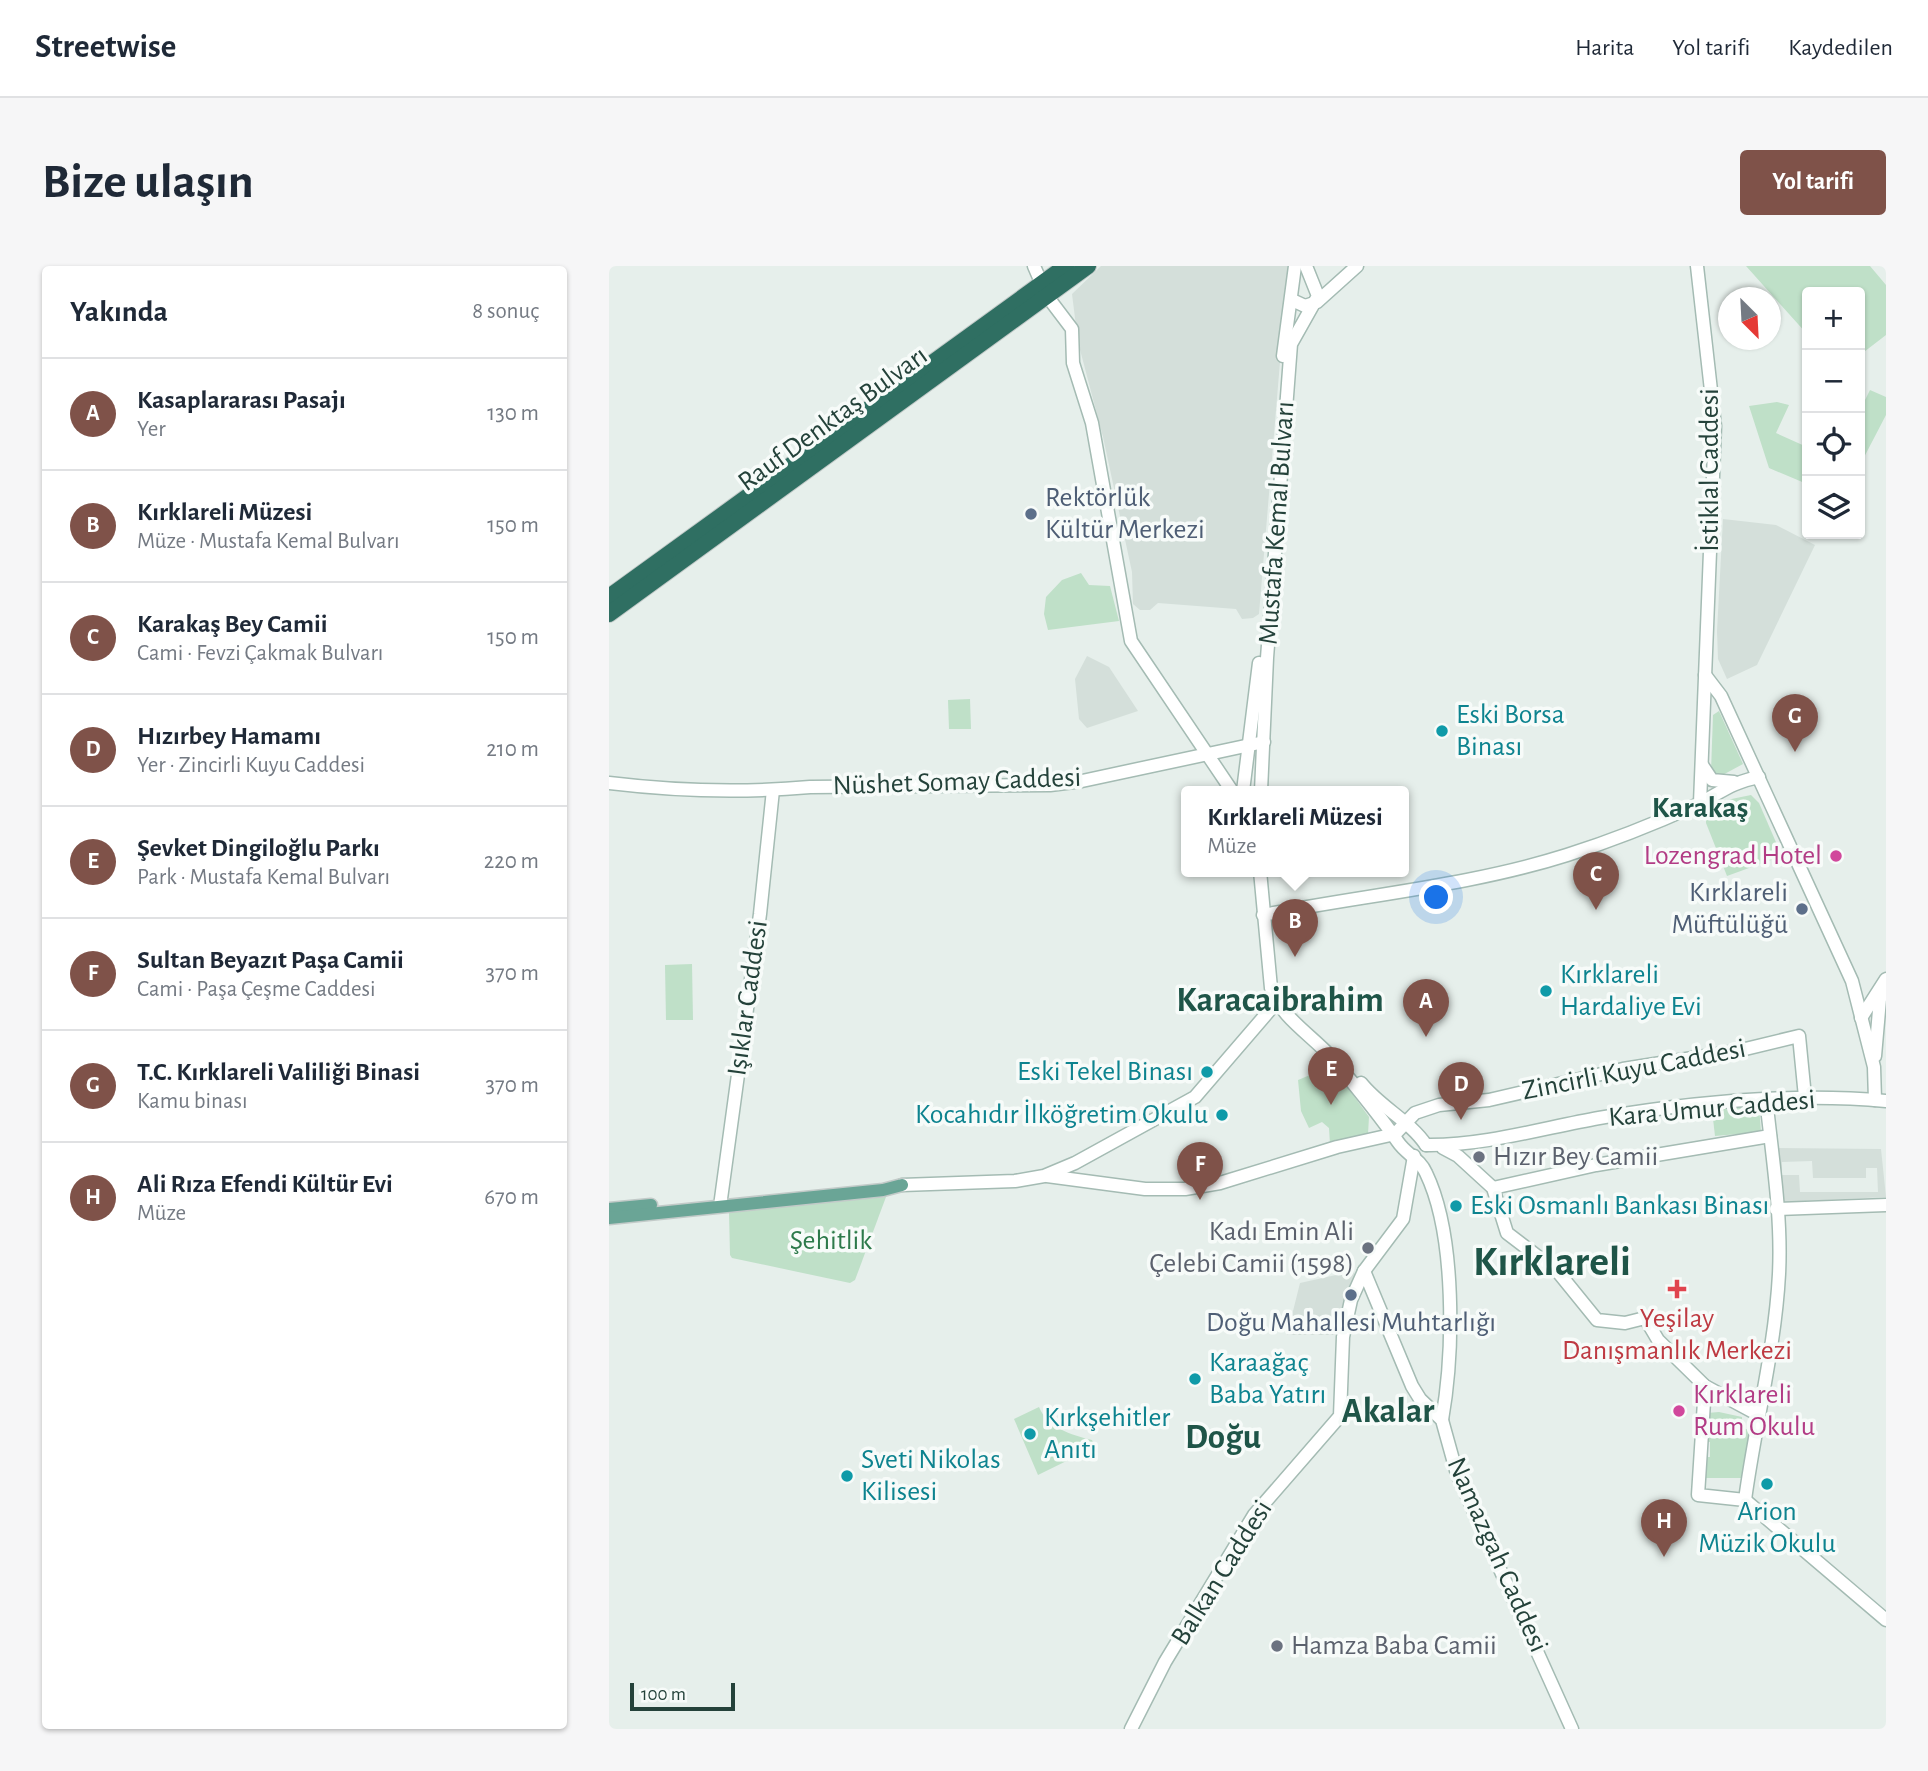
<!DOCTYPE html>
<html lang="tr">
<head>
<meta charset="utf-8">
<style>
	:root { --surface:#fff; --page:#f6f6f7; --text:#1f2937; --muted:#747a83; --line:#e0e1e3; --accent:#7f5249 }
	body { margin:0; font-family:"Alegreya Sans",sans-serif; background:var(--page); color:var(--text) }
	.controls { position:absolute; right:21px; top:21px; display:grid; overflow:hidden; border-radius:7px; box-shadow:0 2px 5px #0004 }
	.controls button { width:63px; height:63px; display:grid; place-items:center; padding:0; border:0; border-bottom:2px solid var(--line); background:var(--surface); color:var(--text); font:35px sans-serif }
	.compass { position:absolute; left:1109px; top:21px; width:63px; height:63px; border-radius:50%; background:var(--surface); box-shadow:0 2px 5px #0004; rotate:156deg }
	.scale { position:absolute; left:21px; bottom:18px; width:105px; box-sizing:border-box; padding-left:7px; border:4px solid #24423a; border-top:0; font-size:19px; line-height:24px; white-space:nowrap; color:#24423a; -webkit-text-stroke:5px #f7fbf9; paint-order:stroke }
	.you { position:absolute; left:828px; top:632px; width:24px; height:24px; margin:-18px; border:5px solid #fff; border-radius:50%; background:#1a73e8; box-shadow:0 0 0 10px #1a73e833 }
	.badge { display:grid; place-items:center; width:46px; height:46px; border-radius:50%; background:var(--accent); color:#fff; font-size:23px; font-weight:700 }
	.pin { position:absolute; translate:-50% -58px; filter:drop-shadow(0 2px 4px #0008) }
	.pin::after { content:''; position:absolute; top:37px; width:24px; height:21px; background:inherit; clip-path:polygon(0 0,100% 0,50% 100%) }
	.popup { position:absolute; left:572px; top:520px; width:228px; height:91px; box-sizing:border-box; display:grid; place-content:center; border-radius:7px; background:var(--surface); filter:drop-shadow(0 2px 5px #0005); font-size:23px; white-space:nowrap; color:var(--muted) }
	.popup b { font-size:26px; color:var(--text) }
	.popup::after { content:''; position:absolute; left:50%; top:100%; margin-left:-14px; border:14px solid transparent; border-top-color:var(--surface) }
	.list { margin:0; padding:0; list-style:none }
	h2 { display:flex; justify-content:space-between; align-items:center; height:91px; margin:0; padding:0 28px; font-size:30px }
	h2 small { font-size:23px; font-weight:400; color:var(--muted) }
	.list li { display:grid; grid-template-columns:46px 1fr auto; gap:21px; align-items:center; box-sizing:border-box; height:112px; padding:0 28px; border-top:2px solid var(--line) }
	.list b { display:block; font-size:26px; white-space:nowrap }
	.list p { margin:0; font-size:23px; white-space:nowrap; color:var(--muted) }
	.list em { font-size:23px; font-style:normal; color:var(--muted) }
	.icon { flex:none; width:38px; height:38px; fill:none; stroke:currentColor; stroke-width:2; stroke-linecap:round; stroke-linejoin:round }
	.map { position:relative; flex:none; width:1277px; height:1463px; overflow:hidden; border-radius:7px }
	header { display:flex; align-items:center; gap:42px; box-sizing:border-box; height:98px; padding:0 35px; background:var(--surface); border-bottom:2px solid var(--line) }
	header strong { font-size:33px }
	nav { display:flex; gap:38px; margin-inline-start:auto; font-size:24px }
	.intro { display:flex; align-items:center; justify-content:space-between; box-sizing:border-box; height:168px; padding:0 42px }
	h1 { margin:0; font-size:49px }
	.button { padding:18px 32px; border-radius:7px; background:var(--accent); color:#fff; font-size:24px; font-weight:700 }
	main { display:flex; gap:42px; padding:0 42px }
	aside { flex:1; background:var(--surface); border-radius:7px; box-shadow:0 2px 5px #0004 }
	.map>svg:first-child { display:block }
	.built { fill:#d4dfda; fill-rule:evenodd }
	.green { fill:#bfe0c8 }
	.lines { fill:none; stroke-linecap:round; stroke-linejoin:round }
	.secondary-casing { stroke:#a4bbb3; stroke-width:15 }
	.primary-casing { stroke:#c2cac8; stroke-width:15 }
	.highway-casing { stroke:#c2cac8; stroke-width:18 }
	.secondary { stroke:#fff; stroke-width:12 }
	.primary { stroke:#6aa596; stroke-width:12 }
	.highway { stroke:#2f6f62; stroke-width:16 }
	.service-dot { fill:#5c6f8a; stroke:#f7fbf9; stroke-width:2.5 }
	.culture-dot { fill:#0f9aa8; stroke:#f7fbf9; stroke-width:2.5 }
	.hotel-dot { fill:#d1479c; stroke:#f7fbf9; stroke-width:2.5 }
	.worship-dot { fill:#6b7280; stroke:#f7fbf9; stroke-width:2.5 }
	.health-dot { fill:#e0444e; stroke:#f7fbf9; stroke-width:2.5 }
	.labels { text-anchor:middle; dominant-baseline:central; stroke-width:7; stroke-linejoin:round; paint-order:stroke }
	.street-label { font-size:28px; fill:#24423a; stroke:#f7fbf9 }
	.service-label { font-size:28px; fill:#4e5e75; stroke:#f7fbf9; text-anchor:start }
	.culture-label { font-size:28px; fill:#0d838f; stroke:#f7fbf9; text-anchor:start }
	.hotel-label { font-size:28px; fill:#b23c85; stroke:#f7fbf9; text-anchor:end }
	.worship-label { font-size:28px; fill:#5b616d; stroke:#f7fbf9; text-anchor:start }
	.park-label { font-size:28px; fill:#2d7a4b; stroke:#f7fbf9 }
	.health-label { font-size:28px; fill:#be3a42; stroke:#f7fbf9 }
	.neighbourhood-label { font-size:30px; font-weight:bold; fill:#1f5548; stroke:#f7fbf9 }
	.district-label { font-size:35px; font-weight:bold; fill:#1f5548; stroke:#f7fbf9 }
	.town-label { font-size:42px; font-weight:bold; fill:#1f5548; stroke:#f7fbf9 }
</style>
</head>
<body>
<header>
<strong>Streetwise</strong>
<nav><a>Harita</a><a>Yol tarifi</a><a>Kaydedilen</a></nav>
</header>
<div class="intro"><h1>Bize ulaşın</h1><a class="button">Yol tarifi</a></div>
<main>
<aside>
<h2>Yakında<small>8 sonuç</small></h2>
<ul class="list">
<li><span class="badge">A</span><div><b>Kasaplararası Pasajı</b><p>Yer</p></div><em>130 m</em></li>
<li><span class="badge">B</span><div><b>Kırklareli Müzesi</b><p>Müze · Mustafa Kemal Bulvarı</p></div><em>150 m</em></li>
<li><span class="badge">C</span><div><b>Karakaş Bey Camii</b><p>Cami · Fevzi Çakmak Bulvarı</p></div><em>150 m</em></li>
<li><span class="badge">D</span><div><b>Hızırbey Hamamı</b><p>Yer · Zincirli Kuyu Caddesi</p></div><em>210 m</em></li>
<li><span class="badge">E</span><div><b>Şevket Dingiloğlu Parkı</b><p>Park · Mustafa Kemal Bulvarı</p></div><em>220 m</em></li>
<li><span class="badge">F</span><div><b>Sultan Beyazıt Paşa Camii</b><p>Cami · Paşa Çeşme Caddesi</p></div><em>370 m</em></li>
<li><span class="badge">G</span><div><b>T.C. Kırklareli Valiliği Binasi</b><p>Kamu binası</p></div><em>370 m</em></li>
<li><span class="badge">H</span><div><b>Ali Rıza Efendi Kültür Evi</b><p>Müze</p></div><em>670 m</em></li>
</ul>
</aside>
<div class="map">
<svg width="1277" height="1463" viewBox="0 0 1277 1463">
	<rect width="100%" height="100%" fill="#e6efeb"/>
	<g class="built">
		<path d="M492,0H679L650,348L644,352L633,353L627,343L549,337L541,344H531L524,338L523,306L494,171L469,76L463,28Z"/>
		<path d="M1114,253L1167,259L1206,279L1148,399L1118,413L1109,393L1108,365Z"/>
		<path d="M478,390L500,401L529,445L478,462L470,453L466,413Z"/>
		<path d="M1169,882L1272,883L1277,931L1173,936ZM1203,895L1204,912H1257V902H1268L1269,926H1191L1190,909H1173V896Z"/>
		<path d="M745,1005L747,1015L733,1069H678L691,1017Z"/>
	</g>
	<g class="green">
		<path d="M1137,0H1261L1277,19V69L1251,89V26H1198V68Z"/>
		<path d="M1261,124L1277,131V149L1251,199V165L1254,160L1251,158V144Z"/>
		<path d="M1168,136L1180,139L1167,167L1198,181V218L1160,202L1140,140Z"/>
		<path d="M472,307L480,319L501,320L510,355L439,364L435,348L437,331L453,314Z"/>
		<path d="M361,433L362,463H340L339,434Z"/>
		<path d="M1110,445L1134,498L1108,512L1102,506L1104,449Z"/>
		<path d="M1142,529L1150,537L1173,590L1118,610L1097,557V543L1103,537Z"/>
		<path d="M83,698L84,754H57L56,699Z"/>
		<path d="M723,800L760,851L759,868L721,878L720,862L713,856L700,862L692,845L689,814Z"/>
		<path d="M1150,840L1152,866L1106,870L1103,844Z"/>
		<path d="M277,931L246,1014L241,1017L123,992L121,989L120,946Z"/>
		<path d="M430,1141C438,1161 462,1169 483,1174L486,1181L429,1209L405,1153Z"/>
		<path d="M1110,1146L1133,1151V1163H1140L1137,1212H1094V1191H1101V1176H1096L1098,1147Z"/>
	</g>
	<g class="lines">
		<g class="secondary-casing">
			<g id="secondary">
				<path d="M425,0L438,30L463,63L464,97L483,157L522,375L623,525"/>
				<path d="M1088,0L1106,160L1091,537"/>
				<path d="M683,34L696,40L708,36L748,0"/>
				<path d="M674,90L686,0"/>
				<path d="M1096,409L1112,430L1243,715L1265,801L1266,834"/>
				<path d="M1093,499L1103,514L1125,516"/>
				<path d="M0,517C66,525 135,527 201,521L441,519L473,515L655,476"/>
				<path d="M634,525L650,397"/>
				<path d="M652,525L658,392L682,78L709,30L697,0"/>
				<path d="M651,605L662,722C671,751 704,770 724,793C744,817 772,851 789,876C797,888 811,893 817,907C847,969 845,1086 833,1154"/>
				<path d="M654,649C755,629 860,620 958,589C1002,575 1045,558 1087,539C1112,527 1120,517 1150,511"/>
				<path d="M1252,752L1277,713"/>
				<path d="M1266,790L1271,733L1277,722"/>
				<path d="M752,817C771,841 801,855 817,879"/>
				<path d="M786,868L806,847L830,839L880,834L1014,803L1128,785L1190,770L1196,831"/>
				<path d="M817,879C874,880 934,862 990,852C1084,836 1182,826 1277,835"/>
				<path d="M834,882L849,890L884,922L898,967L949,1006L988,1054L1016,1057L1036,1052L1049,1074L1096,1120L1148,1148"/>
				<path d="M438,910L536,923H576L611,917L728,881L786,868"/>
				<path d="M293,919L406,915L435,910L466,897L586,831L672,731"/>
				<path d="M884,922L987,899L1161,870"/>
				<path d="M111,940L151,648L164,524"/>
				<path d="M1167,943L1277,939"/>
				<path d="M755,1005L803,1120L811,1133L833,1154L848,1208L963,1463"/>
				<path d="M1096,1120L1089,1229L1136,1234"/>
				<path d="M1136,1234C1146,1159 1166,1084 1170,1008C1173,950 1163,889 1157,832"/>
				<path d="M1136,1234L1277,1354"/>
				<path d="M522,1463L556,1396L645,1249L731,1150L734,1071L742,1034L755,1005L794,953L805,890"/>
			</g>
		</g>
		<g class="primary-casing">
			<g id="primary">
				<path d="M0,943L42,939"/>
				<path d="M0,952L274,924L293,919"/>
			</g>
		</g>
		<g class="highway-casing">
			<g id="highway">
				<path d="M0,331L457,0"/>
				<path d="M0,348L479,0"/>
			</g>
		</g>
		<use href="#secondary" class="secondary"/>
		<use href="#primary" class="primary"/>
		<use href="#highway" class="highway"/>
	</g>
	<g class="service-dot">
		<circle cx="422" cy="248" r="7"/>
		<circle cx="1193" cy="643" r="7"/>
		<circle cx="742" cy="1029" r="7"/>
	</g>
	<g class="culture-dot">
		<circle cx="833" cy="465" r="7"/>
		<circle cx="937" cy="725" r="7"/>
		<circle cx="598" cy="806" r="7"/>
		<circle cx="613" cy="849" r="7"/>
		<circle cx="847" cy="940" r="7"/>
		<circle cx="586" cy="1113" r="7"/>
		<circle cx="421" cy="1168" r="7"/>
		<circle cx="238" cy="1210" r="7"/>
		<circle cx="1158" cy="1218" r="7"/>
	</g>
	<g class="hotel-dot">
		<circle cx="1227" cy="590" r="7"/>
		<circle cx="1070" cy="1145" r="7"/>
	</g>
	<g class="worship-dot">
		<circle cx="870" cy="891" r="7"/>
		<circle cx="759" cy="982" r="7"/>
		<circle cx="668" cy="1380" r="7"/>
	</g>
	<path class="health-dot" d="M1064.5 1012.5h7v7h7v7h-7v7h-7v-7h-7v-7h7z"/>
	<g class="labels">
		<g class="street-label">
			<text transform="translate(224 153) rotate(-36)">Rauf Denktaş Bulvarı</text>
			<text transform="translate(1101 204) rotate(-90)">İstiklal Caddesi</text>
			<text transform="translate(668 257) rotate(-86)">Mustafa Kemal Bulvarı</text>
			<text transform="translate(348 516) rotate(-2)">Nüshet Somay Caddesi</text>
			<text transform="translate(139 732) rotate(-82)">Işıklar Caddesi</text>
			<text transform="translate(1025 804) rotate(-11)">Zincirli Kuyu Caddesi</text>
			<text transform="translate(1103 843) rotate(-5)">Kara Umur Caddesi</text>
			<text transform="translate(888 1289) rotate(66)">Namazgah Caddesi</text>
			<text transform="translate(613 1307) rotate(-58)">Balkan Caddesi</text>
		</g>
		<g class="service-label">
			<text x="436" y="232">Rektörlük<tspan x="436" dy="32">Kültür Merkezi</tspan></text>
			<text x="1179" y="627" text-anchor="end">Kırklareli<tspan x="1179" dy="32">Müftülüğü</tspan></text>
			<text x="742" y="1057" text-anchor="middle">Doğu Mahallesi Muhtarlığı</text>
		</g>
		<g class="culture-label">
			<text x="847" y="449">Eski Borsa<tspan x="847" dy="32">Binası</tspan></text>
			<text x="951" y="709">Kırklareli<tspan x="951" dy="32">Hardaliye Evi</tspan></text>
			<text x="584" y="806" text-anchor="end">Eski Tekel Binası</text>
			<text x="599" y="849" text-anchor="end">Kocahıdır İlköğretim Okulu</text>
			<text x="861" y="940">Eski Osmanlı Bankası Binası</text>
			<text x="600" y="1097">Karaağaç<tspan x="600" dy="32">Baba Yatırı</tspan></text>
			<text x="435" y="1152">Kırkşehitler<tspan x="435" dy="32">Anıtı</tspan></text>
			<text x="252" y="1194">Sveti Nikolas<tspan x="252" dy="32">Kilisesi</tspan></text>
			<text x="1158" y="1246" text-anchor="middle">Arion<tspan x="1158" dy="32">Müzik Okulu</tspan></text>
		</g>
		<g class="hotel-label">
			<text x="1213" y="590">Lozengrad Hotel</text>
			<text x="1084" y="1129" text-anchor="start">Kırklareli<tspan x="1084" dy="32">Rum Okulu</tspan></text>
		</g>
		<g class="worship-label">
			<text x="884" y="891">Hızır Bey Camii</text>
			<text x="745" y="966" text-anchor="end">Kadı Emin Ali<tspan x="745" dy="32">Çelebi Camii (1598)</tspan></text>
			<text x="682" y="1380">Hamza Baba Camii</text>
		</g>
		<g class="park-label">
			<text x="222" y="975">Şehitlik</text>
		</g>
		<g class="health-label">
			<text x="1068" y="1053">Yeşilay<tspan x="1068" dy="32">Danışmanlık Merkezi</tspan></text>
		</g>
		<g class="neighbourhood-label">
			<text x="1091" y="542">Karakaş</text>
		</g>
		<g class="district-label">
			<text x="671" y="734">Karacaibrahim</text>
			<text x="779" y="1145">Akalar</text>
			<text x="614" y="1171">Doğu</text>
		</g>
		<g class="town-label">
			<text x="943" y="996">Kırklareli</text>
		</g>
	</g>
</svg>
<div class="controls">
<button>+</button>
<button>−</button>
<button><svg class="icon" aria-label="locate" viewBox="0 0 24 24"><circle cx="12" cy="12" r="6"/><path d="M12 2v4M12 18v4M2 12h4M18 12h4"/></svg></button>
<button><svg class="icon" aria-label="layers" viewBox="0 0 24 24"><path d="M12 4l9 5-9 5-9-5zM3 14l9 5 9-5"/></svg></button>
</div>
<svg class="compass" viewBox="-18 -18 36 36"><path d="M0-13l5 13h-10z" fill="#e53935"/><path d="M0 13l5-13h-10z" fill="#747a83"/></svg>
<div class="scale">100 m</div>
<div class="you"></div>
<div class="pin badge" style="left:817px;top:771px">A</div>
<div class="pin badge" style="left:686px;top:691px">B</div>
<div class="popup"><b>Kırklareli Müzesi</b>Müze</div>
<div class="pin badge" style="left:987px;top:644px">C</div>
<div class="pin badge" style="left:852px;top:854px">D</div>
<div class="pin badge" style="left:722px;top:839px">E</div>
<div class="pin badge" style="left:591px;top:934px">F</div>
<div class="pin badge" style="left:1186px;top:486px">G</div>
<div class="pin badge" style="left:1055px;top:1291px">H</div>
</div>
</main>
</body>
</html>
